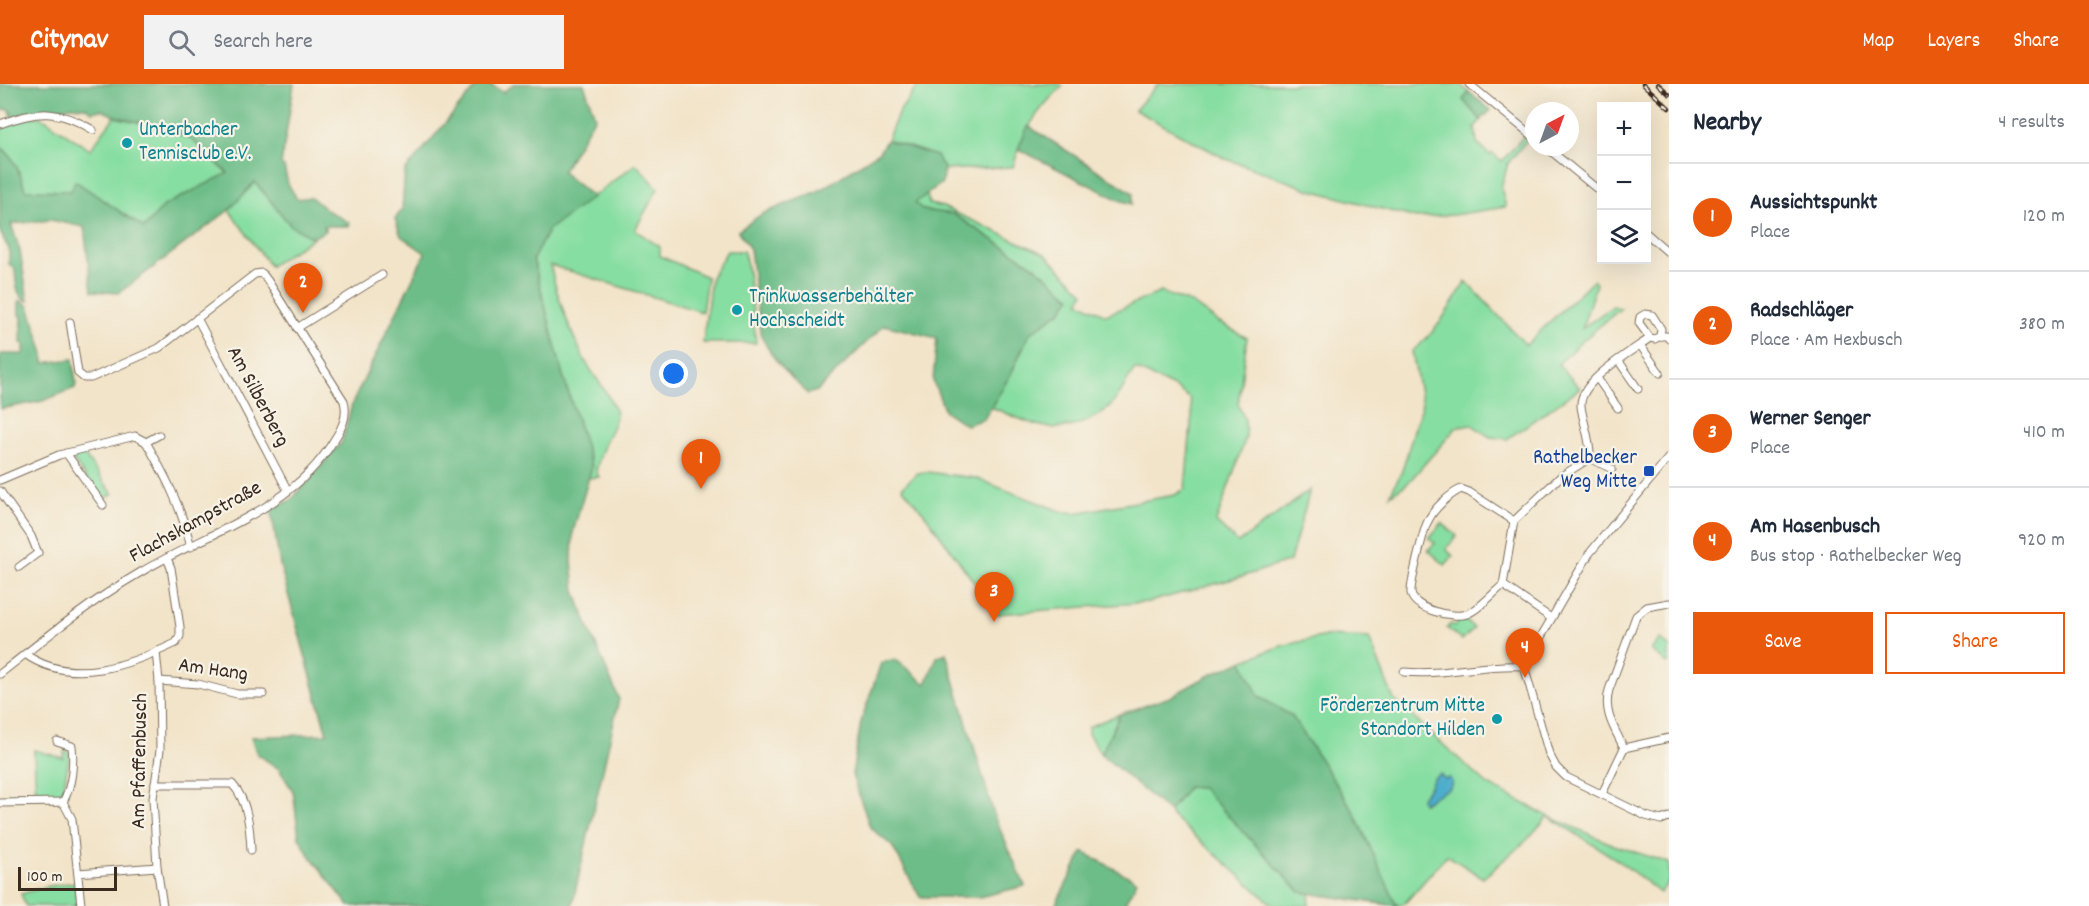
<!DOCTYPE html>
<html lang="en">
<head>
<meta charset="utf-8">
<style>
	:root { --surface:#fff; --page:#f2f2f3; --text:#1f2937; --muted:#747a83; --line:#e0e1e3; --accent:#ea580c }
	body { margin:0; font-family:Dekko,sans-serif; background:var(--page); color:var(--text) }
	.controls { position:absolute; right:18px; top:18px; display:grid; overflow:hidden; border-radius:0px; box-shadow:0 6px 24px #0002 }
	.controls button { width:54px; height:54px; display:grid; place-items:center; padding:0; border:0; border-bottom:2px solid var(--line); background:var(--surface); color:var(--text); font:30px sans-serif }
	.compass { position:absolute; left:1525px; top:18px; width:54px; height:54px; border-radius:50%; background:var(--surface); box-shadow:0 6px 24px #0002; rotate:41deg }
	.scale { position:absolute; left:18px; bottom:15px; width:99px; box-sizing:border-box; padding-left:6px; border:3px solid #3b2a1e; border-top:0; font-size:16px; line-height:21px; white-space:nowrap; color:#3b2a1e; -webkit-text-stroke:4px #f7f3e8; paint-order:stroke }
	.you { position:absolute; left:674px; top:290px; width:21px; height:21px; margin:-15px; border:4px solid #fff; border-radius:50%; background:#1a73e8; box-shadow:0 0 0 9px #1a73e833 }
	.badge { display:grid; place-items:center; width:39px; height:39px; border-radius:50%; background:var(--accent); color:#fff; font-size:20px; font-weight:700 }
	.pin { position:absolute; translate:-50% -50px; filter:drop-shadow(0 2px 3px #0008) }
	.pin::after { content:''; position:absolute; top:32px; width:21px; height:18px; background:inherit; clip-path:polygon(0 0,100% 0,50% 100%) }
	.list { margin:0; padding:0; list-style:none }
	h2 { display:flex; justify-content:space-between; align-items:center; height:78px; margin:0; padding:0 24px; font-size:26px }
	h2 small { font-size:20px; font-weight:400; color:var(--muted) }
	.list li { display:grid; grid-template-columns:39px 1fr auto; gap:18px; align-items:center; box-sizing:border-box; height:108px; padding:0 24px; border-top:2px solid var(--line) }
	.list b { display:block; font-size:22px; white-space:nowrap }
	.list p { margin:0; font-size:20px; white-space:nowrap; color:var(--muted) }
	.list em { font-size:20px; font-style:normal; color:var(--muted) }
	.actions { display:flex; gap:12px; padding:18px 24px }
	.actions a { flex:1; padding:14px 0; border:2px solid var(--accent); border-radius:0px; text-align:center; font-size:21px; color:var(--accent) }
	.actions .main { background:var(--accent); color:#fff }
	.icon { flex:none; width:33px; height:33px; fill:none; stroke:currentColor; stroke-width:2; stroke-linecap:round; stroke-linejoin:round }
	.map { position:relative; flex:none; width:1669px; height:822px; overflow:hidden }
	header { display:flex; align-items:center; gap:36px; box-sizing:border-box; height:84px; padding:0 30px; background:var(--accent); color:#fff }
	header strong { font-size:28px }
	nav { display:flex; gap:33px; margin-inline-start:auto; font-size:21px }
	.search { width:420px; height:54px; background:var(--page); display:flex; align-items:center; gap:15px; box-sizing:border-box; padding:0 21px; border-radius:0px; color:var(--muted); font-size:22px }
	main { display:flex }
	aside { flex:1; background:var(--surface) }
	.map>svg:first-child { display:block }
	.green { fill:#87dea2; stroke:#618460; stroke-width:1.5; fill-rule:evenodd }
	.forest { fill:#6dbd88; stroke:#547453; stroke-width:1.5 }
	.water { fill:#4dadcc; stroke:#446c75; stroke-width:1.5 }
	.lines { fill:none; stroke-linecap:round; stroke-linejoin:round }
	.minor-casing { stroke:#7b6b5a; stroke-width:9 }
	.minor { stroke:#fff; stroke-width:7 }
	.rail-casing { stroke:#3b2a1e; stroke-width:4.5 }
	.rail { stroke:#f7f3e8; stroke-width:2; stroke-dasharray:7; stroke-linecap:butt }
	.culture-dot { fill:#0f9aa8; stroke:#f7f3e8; stroke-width:2 }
	.transit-dot { fill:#1a4fb4; stroke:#f7f3e8; stroke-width:2 }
	.labels { text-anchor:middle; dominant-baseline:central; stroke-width:4.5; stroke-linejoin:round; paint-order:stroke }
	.culture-label { font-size:21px; fill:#0d838f; stroke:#f7f3e8; text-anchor:start }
	.street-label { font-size:21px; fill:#3b2a1e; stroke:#f7f3e8 }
	.transit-label { font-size:21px; fill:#164399; stroke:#f7f3e8; text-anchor:end }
</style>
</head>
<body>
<header>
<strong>Citynav</strong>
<div class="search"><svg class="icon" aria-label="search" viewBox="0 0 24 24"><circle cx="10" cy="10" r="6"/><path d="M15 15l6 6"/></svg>Search here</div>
<nav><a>Map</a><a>Layers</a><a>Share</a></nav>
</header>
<main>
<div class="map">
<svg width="1669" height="822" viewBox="0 0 1669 822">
	<rect width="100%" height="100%" fill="#f7f3e8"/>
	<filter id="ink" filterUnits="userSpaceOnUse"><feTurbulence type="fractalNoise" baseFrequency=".0167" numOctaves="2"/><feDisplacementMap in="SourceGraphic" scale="12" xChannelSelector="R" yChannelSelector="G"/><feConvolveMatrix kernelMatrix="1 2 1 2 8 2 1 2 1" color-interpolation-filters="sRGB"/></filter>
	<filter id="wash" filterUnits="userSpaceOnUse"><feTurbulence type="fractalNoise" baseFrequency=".008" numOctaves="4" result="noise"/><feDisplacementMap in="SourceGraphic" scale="24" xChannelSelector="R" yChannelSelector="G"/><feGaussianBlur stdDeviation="1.35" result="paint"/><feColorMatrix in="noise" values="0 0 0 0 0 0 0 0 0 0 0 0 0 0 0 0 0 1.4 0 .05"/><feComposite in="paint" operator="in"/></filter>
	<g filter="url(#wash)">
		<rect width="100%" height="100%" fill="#f2e4c9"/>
		<g class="green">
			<path d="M919,0H1059L1063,2C1036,26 1023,48 1013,83L944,86L936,72L887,56L899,28Z"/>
			<path d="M1158,0H1459L1469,8L1463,16L1481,36L1475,43L1477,59L1490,71L1492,69L1502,77L1524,52L1528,55L1508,79L1501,104L1506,123L1453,131L1416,134L1311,106L1224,74L1135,26Z"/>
			<path d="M30,33H39L46,36L90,66L114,33L156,42L192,55L228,90L165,121L144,144L75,97L72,107L25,106C21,91 14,71 0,63V44Z"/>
			<path d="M636,80L658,104L635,146L660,163V172L707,193L702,228L550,181C557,213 569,245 584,275C592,290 615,317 616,331C616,336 614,339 612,344C604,358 600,371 596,387L599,393L588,394L592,383L563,292L533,175L549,145Z"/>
			<path d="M255,98L291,142L313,154L270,182L229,126Z"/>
			<path d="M927,110L929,120L943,123L1045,170L1084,209L1079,218L1106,231L1161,208L1193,220L1218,238L1247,254L1238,321L1245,336L1246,353L1216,438L1238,459L1310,406L1290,477L1244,492L1149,518L997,530L927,433L902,403L918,389L927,388L950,391L975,394L1060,427L1075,429L1175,411L1185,405L1192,332L1190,315L1176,304L1135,285C1127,296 1121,310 1112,320C1106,328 1097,331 1089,336C1052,354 1026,337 991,323L1011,290L1029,250L1062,226L1037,184L953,130L923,126L915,119Z"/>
			<path d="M727,167H743C749,176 754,243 756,259H703L711,193Z"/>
			<path d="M1593,196L1596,200L1582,244L1613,222L1621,224L1581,258L1558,280L1580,304L1507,355L1490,353L1472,341L1457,343L1407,400L1390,411L1402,387L1422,320L1412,267C1436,250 1451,221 1466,197L1526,261Z"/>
			<path d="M85,368L87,375L113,410L105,414L97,409L73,376L75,370Z"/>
			<path d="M1442,439L1457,452L1446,465L1453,472L1445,481L1428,466L1435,459L1429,454Z"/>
			<path d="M1462,533L1474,544L1462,556L1447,544L1451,540L1454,542Z"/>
			<path d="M1326,552L1369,554L1394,616L1488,701L1548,732L1614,761L1669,779V797L1660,809L1619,777L1548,732L1527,756L1483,794L1447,771L1405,819L1397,822L1354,728L1292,632L1259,613L1242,577L1281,562ZM1440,690L1445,695L1449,694L1451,698L1450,704L1438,709L1424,719L1421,714L1430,702L1433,695Z"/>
			<path d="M1660,555L1669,563V578L1667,580L1651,566Z"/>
			<path d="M1120,630L1101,670L1088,650V643Z"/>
			<path d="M65,665L69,669V674L63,708L57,712L36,713L34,666L63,674Z"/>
			<path d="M1188,703L1202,704L1300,808L1310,809L1309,822H1274L1172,732L1169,728Z"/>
			<path d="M75,798L77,822H26L21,810L45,803Z"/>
		</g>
		<g class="forest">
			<path d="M0,0H294L281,81L284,83L288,100L297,115L311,113L325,125L350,139L349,142H324L326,146L313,154L291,142L255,98L229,126L119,209L92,207L84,143L51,136L11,140L20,167L28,217C15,213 16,196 15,185L9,180V165L0,148V63C14,71 21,91 25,106L71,107L75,97L144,144L165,121L228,89L191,55L156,42L118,33L101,26L92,28L85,23L71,22L43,28H26L12,34L10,26L0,25Z"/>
			<path d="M478,0H489L503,8L514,0H584L595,33L562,88L593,113L549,145L533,175L563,292L592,383L573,448L572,477L575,507L588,542L619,615L572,822H349L308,769L299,753L293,707L279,685L257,670L251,653L327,650L280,481L271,425L291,416L342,358L352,320L425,169L401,152L395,135L402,126L405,87Z"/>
			<path d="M1469,8L1491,26L1481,36L1463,16Z"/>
			<path d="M1028,42L1133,109L1132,120L1119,116L1018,65Z"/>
			<path d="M887,56L936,72L944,84L942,99L915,119L923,126L953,130L1037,184L1071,213L1062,226L1029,250L1011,290L984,335L966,341L945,327L933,297L937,254L884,241L817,307L808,310C789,291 769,274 760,247L750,165L738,147L762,130L816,108L830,100L879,68Z"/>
			<path d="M19,216L29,222L44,270V279L73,275L76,299L75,304L43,317L0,325V270H24V260L21,259L22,232L19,231Z"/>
			<path d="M946,569L995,734L1025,802L979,813H920L892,762L870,743L852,691L861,638L881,579L895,575L926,600L937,573Z"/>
			<path d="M1242,577L1259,613L1292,632L1354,728L1397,822L1300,808L1202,704L1188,703L1169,728L1101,670L1120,630L1170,613L1208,592Z"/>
			<path d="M1083,768L1137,797L1123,822H1055Z"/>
		</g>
		<path class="water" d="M1440,690L1445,695L1450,694L1452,698L1450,704L1422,719L1421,714L1430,702L1433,695Z"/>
	</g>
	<g filter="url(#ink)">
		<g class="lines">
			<g class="minor-casing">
				<g id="minor">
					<path d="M1469,0L1534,53"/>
					<path d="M0,40C38,26 58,25 93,46"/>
					<path d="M1546,63L1602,109"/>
					<path d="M1646,149L1669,169"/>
					<path d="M197,234L288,407"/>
					<path d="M297,244L382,191"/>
					<path d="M1660,252H1667L1669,255"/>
					<path d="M1640,261L1660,289"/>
					<path d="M1618,276L1638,305"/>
					<path d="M1597,294L1618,324"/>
					<path d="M146,358L159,351"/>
					<path d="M66,369L103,421"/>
					<path d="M1669,373L1589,470L1524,582L1549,670L1556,683L1566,693L1646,732L1661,736L1669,733"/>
					<path d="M1590,374L1612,385"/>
					<path d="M0,396L59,371L135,352L146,358C167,395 180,420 191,463"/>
					<path d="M0,407L31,452L38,469L19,483"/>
					<path d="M1503,501L1514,437L1560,393L1590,374C1591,356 1583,339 1581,322C1579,297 1632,267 1650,254L1655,255L1660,252L1661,245L1652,231L1645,230L1640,233L1639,239L1650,254"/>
					<path d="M1503,501C1492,510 1480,525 1467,530C1453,535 1413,525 1411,509C1410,502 1424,443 1428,437C1434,424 1449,411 1461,405L1469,408L1514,437"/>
					<path d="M1503,501L1551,534"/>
					<path d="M156,568L159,597L160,666L153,714L157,783L163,822"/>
					<path d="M25,570C71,603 130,581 176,559L180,552V543L171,484L167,474"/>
					<path d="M1404,588C1444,592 1484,579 1524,582"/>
					<path d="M0,590C45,554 91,517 141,488C208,448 292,427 334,356C342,344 348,332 344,317L268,197L262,189L255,190L159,264L91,294H84L78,289L70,238"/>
					<path d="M159,597L198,600L237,610H263"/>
					<path d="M57,657L72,662C74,680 72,702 63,718"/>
					<path d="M1624,664C1614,644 1603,628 1609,606L1636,532L1647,523L1669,519"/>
					<path d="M1624,664L1669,654"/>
					<path d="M155,700H232C248,716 250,745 251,766"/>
					<path d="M1602,710L1624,664"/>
					<path d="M0,719L63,718L72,735L81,821"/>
					<path d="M78,789L157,783"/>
				</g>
			</g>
			<use href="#minor" class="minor"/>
			<g class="rail-casing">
				<g id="rail">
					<path d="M1643,0L1669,24"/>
					<path d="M1658,0L1669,10"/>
				</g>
			</g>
			<use href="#rail" class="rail"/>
		</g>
	</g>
	<g class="culture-dot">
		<circle cx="127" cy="59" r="6"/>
		<circle cx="737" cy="226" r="6"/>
		<circle cx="1497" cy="635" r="6"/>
	</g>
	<rect class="transit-dot" x="1643" y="381" width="12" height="12" rx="3"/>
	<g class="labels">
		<g class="culture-label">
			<text x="139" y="47">Unterbacher<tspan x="139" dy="24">Tennisclub e.V.</tspan></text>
			<text x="749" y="214">Trinkwasserbehälter<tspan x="749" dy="24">Hochscheidt</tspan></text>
			<text x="1485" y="623" text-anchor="end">Förderzentrum Mitte<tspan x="1485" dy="24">Standort Hilden</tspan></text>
		</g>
		<g class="street-label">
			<text transform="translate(257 313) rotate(62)">Am Silberberg</text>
			<text transform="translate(196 439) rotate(-29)">Flachskampstraße</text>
			<text transform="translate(213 587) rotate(8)">Am Hang</text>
			<text transform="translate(141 677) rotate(-89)">Am Pfaffenbusch</text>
		</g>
		<g class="transit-label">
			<text x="1637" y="375">Rathelbecker<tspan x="1637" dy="24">Weg Mitte</tspan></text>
		</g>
	</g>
</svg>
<div class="controls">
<button>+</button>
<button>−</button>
<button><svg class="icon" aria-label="layers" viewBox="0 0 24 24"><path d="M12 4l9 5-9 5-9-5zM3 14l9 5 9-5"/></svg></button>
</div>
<svg class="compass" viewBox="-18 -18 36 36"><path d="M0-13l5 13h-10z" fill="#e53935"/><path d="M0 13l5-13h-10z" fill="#747a83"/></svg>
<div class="scale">100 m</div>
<div class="you"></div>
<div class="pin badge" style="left:701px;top:405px">1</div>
<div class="pin badge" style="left:303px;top:229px">2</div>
<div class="pin badge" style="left:994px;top:538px">3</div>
<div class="pin badge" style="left:1525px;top:594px">4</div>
</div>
<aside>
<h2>Nearby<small>4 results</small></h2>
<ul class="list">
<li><span class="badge">1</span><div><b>Aussichtspunkt</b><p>Place</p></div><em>120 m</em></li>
<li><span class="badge">2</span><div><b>Radschläger</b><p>Place · Am Hexbusch</p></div><em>380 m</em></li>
<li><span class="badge">3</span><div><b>Werner Senger</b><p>Place</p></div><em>410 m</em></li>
<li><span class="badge">4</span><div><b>Am Hasenbusch</b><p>Bus stop · Rathelbecker Weg</p></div><em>920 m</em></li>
</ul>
<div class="actions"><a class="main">Save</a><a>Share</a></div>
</aside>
</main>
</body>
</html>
